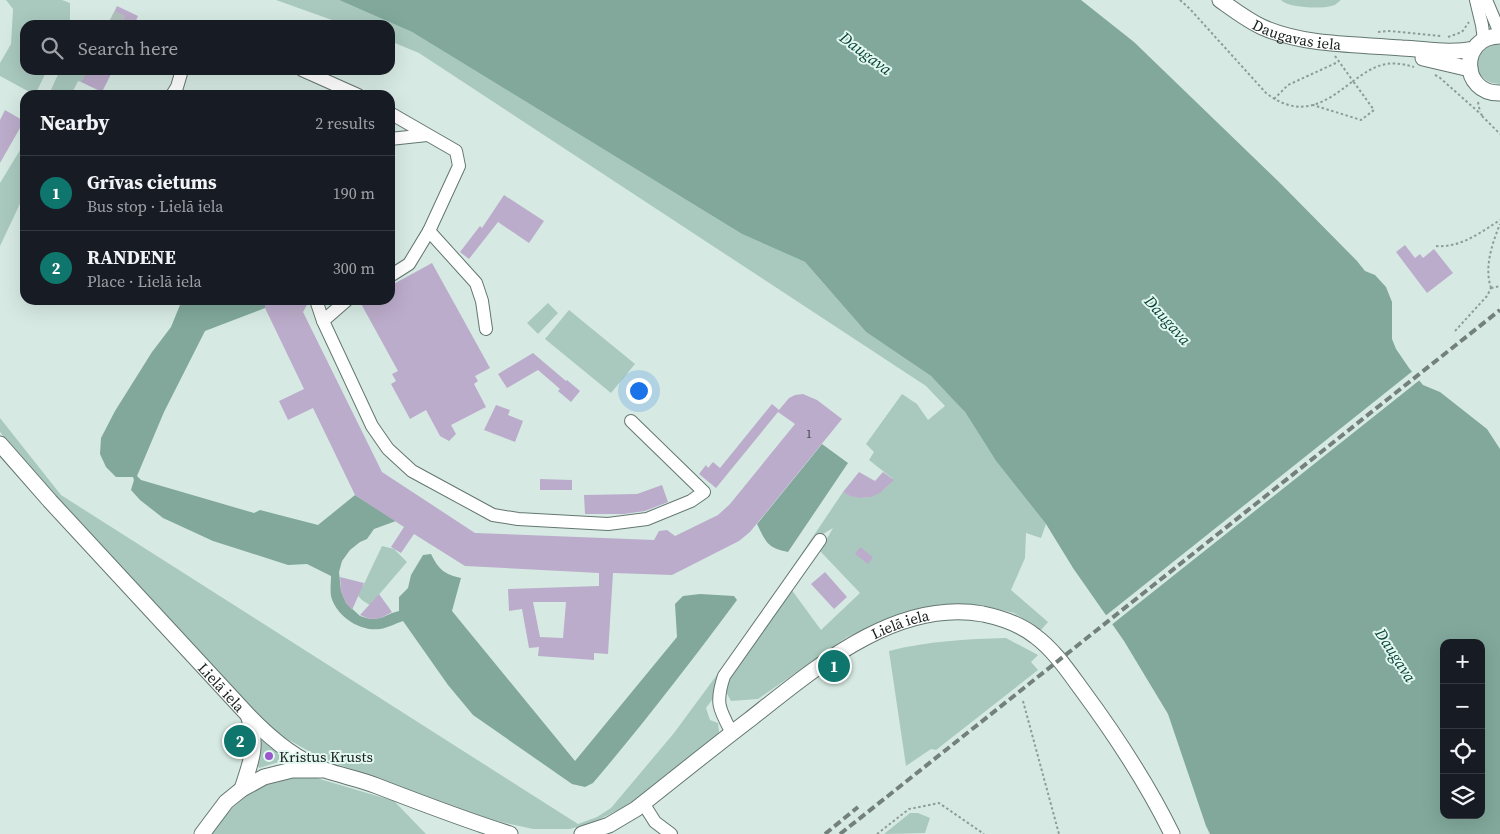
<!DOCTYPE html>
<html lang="en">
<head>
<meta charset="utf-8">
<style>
	:root { --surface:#171b24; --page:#20242c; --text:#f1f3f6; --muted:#9ea1a6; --line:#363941; --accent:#0f766e }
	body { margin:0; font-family:"Source Serif 4",serif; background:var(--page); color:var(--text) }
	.controls { position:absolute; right:15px; bottom:15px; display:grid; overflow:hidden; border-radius:10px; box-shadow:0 5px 20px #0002 }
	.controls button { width:45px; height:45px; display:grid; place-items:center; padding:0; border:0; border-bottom:1px solid var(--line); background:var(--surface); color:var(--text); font:25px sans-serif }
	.you { position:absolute; left:638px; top:390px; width:18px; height:18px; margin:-12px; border:4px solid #fff; border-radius:50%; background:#1a73e8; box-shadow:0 0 0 8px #1a73e833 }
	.badge { display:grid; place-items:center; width:32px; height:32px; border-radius:50%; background:var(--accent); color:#fff; font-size:16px; font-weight:700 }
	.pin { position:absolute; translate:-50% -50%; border:2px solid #fff; box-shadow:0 1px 5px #0006 }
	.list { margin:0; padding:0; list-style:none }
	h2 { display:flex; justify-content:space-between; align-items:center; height:65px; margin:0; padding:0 20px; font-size:21px }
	h2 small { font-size:16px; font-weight:400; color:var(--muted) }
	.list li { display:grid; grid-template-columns:32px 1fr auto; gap:15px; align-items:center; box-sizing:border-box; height:75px; padding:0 20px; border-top:1px solid var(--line) }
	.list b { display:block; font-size:19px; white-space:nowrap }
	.list p { margin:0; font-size:16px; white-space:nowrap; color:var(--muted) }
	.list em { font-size:16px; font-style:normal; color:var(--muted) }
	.icon { flex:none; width:28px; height:28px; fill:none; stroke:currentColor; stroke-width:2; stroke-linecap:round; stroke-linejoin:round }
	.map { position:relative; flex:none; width:1500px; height:834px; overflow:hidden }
	.search { position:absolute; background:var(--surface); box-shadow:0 5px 20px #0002; left:20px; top:20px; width:375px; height:55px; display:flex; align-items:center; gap:12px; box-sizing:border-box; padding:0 18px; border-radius:15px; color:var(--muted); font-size:19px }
	.panel { position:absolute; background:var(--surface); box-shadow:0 5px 20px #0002; left:20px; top:90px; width:375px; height:215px; border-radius:15px }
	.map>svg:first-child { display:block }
	.green { fill:#a9c9be }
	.water { fill:#81a89b; fill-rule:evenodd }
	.pier { fill:#d6eae3 }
	.building { fill:#bcaccb; fill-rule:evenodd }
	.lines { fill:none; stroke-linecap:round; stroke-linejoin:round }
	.minor-tunnel { stroke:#b0c1bb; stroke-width:12; stroke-dasharray:12 6; stroke-linecap:butt }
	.minor-casing { stroke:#647670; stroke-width:14 }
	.major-casing { stroke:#647670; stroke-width:17 }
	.path { stroke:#8d9c97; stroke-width:2; stroke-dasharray:2.5 2.5; stroke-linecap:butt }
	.minor { stroke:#fff; stroke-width:12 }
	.major { stroke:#fff; stroke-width:15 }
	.rail { stroke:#73807c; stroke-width:4; stroke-dasharray:8 4; stroke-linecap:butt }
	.poi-dot { fill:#9b58cd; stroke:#e3f8f0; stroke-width:2 }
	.labels { text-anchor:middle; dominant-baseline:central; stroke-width:4; stroke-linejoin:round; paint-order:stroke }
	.number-label { font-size:12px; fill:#414248 }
	.street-label { font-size:15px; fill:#181f1d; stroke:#e3f8f0 }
	.poi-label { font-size:15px; fill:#181f1d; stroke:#e3f8f0; text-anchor:start }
	.water-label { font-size:16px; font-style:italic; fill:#084235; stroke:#e3f8f0 }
</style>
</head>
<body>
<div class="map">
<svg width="1500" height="834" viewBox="0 0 1500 834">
	<rect width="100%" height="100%" fill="#d6eae3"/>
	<g class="green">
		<path d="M6,0H62L70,3V21L68,25H25V70H47L35,95L0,76V63L11,44L13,9Z"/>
		<path d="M276,0H339L412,32L742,234L805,262L866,332L931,376L954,399L965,412L996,461L1046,524L1041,538L1026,533L1025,558L1011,590L1048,622L1041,630L1014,613L981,605L942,604L897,615L847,637L758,699L731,701L725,690L729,676L791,589L821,630L860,593L820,551L833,528L818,537L721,677L712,700L706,708L710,720L718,723L719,732L716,738L632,803L594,822L570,829H533L488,819L321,758L280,735L246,705L75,520L0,432V418L61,495L578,824L597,817L611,808L674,733L750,630L843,492C862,503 881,497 893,479L869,460L874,452L866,444L902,394L917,404L928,420L945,406L926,386L419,53L390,41V25H346Z"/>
		<path d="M1281,0H1341C1338,2 1335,6 1331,6C1321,9 1288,8 1281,0Z"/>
		<path d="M1496,44L1500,45V84C1472,84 1469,50 1496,44Z"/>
		<path d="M60,70H87L81,82L78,81L71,95H57L50,92Z"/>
		<path d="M25,142V193L0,246V183Z"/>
		<path d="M548,303L558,313L538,334L527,323Z"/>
		<path d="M569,310L635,364L611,393L545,339Z"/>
		<path d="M382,546L394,549L407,562L370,605C360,600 356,595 355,585L363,586Z"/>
		<path d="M1006,638L1038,655L1031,662L1038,670L936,750L931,749L906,766L889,651C928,641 966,639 1006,638Z"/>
		<path d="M262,739L284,758L285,760L259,768L257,764Z"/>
		<path d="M298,776L313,777L394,801L426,834H211L228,812L256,788Z"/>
		<path d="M910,813H918L930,818L925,833L884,834Z"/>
	</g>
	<g class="water">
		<path d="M339,0H1081L1134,42L1281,184L1357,261L1365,271L1375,275L1386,287L1392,302V339L1396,349L1409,368L1423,385L1440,392L1487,429L1500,449V834H1210L1206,826L1168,714L1124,641L1073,568L1046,524L996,461L965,412L931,376L866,332L805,262L742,234L412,32ZM1444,643H1481V815H1444Z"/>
		<path d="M182,300H265V308L205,331L164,412L137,476L141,480L254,513L260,510L318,525L355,495L396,521L374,529L367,539L360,542L350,550L342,561L339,572L341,591L346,603L360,616L370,619L381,618L392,613L399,611V597L408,588L411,575L423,555L431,554C439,570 444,574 461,578L452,611L575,761L677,637L675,604L683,596L700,594L734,596L737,600C691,662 644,723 593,783L585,787L572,784L473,715L448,685L403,621C396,623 388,628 380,629C360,632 336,616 331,596C330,590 331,582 331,576L307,564L288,565L213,541L163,518L140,500L131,490L134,480L133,477H116L106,467L100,454L101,438L115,411L152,352L171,327Z"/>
		<path d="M822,444L848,463L788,552C767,548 766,542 757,524Z"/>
	</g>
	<path class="pier" d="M1414,370L1421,379L1110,626L1104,617Z"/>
	<g class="building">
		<path d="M117,6L138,16L134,25H108Z"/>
		<path d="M87,70H113L102,92L81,82Z"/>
		<path d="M5,110L24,121L0,163V120Z"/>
		<path d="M504,195L544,221L529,243L498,222L469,259L460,252L480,226L482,228Z"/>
		<path d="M1405,245L1415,258L1420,254L1423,258L1434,249L1453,273L1427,293L1396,252Z"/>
		<path d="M432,263L490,368L475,376L478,381L474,384L486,407L451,425L456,434L449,441L440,436L426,410L410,419L391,384L396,381L392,374L398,371L359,300H390V286Z"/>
		<path d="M265,300H308V303L303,312L382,472L475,533L654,540L659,531L667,530L675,536L718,515L730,504L795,424L778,412L716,488L699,474L706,465L708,468L713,462L720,468L772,404L779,410L789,398L795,395L803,394L817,400L842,419L750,532L739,541L672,575L613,573L608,654L594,653V660L538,656L539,647L529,648L522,609L509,611L508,589L599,586V573L465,566L414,534L401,553L391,547L404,527L355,495L313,408L288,420L279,401L304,389L265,308ZM533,602H566L563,638L540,637Z"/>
		<path d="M533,353L566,381L567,380L580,391L571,402L558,391L560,389L538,370L507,388L498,374Z"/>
		<path d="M496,405L510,410L508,415L523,421L515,442L484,430Z"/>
		<path d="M859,472L875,481L883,472L894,480L880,493L871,497L859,498L850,496L843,492Z"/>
		<path d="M540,479L572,480V490H540Z"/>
		<path d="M662,485L668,502L645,511L624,514H585L584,495L637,494Z"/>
		<path d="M860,547L873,557L868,564L855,554Z"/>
		<path d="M825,572L847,597L834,609L811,584Z"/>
		<path d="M340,577L364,583L352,610L346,603L341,591Z"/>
		<path d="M379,594L392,612L381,618L370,619L360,615Z"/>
	</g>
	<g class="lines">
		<path class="minor-tunnel" d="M112,16L130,25"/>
		<g class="minor-casing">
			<g id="minor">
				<path d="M1476,0L1482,25L1484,40"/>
				<path d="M1486,0L1500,33"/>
				<path d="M302,70L358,95"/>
				<path d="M172,95L177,87L182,70"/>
				<path d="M390,113L456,151L459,166L429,231L476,283L482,301L486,329"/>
				<path d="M390,139L427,135"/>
				<path d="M390,276L409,264L429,231"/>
				<path d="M316,300L323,321L372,426L388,449L412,471L493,515L518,519L608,524L647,519L691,501L704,492L631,421"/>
				<path d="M323,321L347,300"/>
				<path d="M732,733C719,709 715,703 724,676L820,540"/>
				<path d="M643,803L655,822L671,834"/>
			</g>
		</g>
		<g class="major-casing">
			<g id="major">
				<path id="s1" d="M1220,0C1234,10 1247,20 1262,27C1305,46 1356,44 1402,48C1426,49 1450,54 1474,49"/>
				<path d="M1500,36C1459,36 1460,94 1500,93"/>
				<path d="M1423,58L1470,69"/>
				<path id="s2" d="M0,444L50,501L248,715C269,737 296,760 325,770C342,776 360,779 377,786C421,803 465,820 510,834"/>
				<path d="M242,789C251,761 258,747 249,718"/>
				<path d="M202,834L226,802L242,789L264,777L292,770H322"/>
				<path id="s3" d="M582,834L609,825L636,809C674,779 711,749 749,720C814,669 895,598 983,614C1002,618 1020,624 1035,636C1054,650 1068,671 1082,690C1116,736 1147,783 1172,834"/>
			</g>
		</g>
		<g class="path">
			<path d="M1180,0L1190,9L1266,93C1300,119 1324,104 1353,81L1374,110L1361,120L1313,105"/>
			<path d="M1378,32L1389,31L1441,36"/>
			<path d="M1448,37L1462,32L1469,22"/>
			<path d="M1335,56L1353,81C1376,65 1386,59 1414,67"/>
			<path d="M1435,75L1439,77L1483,116"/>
			<path d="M1274,99L1288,85L1338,62"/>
			<path d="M1478,102L1480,112"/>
			<path d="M1482,116L1500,134"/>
			<path d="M1436,246C1460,248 1480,233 1500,220"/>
			<path d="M1491,288C1484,267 1492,244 1500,224"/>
			<path d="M1491,288L1500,286"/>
			<path d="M1455,331L1487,296L1491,288"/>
			<path d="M1023,701L1059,834"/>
			<path d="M877,834L909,809L939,803L984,834"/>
		</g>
		<use href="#minor" class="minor"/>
		<use href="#major" class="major"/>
		<g class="rail">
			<path d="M825,834L858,807"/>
			<path d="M840,834L1500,310"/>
		</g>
	</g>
	<circle class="poi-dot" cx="269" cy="756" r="5"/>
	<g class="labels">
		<g class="number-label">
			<text x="809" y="434">1</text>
		</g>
		<g class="street-label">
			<text stroke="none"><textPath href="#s1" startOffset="86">Daugavas iela</textPath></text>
			<text stroke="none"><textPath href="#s3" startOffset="384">Lielā iela</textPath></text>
			<text stroke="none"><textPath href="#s2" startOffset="329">Lielā iela</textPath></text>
		</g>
		<g class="poi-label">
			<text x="279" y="756">Kristus Krusts</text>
		</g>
		<g class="water-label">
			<text transform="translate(866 53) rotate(37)">Daugava</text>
			<text transform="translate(1168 320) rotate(48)">Daugava</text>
			<text transform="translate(1396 655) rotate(57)">Daugava</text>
		</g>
	</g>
</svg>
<div class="controls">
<button>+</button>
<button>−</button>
<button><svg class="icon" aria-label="locate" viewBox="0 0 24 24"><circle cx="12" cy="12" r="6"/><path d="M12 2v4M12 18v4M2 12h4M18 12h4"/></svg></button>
<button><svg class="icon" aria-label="layers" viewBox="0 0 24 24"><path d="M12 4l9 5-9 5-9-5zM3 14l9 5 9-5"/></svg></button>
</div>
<div class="you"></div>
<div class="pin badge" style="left:834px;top:666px">1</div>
<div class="pin badge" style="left:240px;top:741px">2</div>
<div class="search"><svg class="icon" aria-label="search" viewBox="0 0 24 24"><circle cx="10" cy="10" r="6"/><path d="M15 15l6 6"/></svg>Search here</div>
<section class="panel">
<h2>Nearby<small>2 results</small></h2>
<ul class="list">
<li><span class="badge">1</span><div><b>Grīvas cietums</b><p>Bus stop · Lielā iela</p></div><em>190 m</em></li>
<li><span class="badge">2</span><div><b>RANDENE</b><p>Place · Lielā iela</p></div><em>300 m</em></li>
</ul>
</section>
</div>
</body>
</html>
